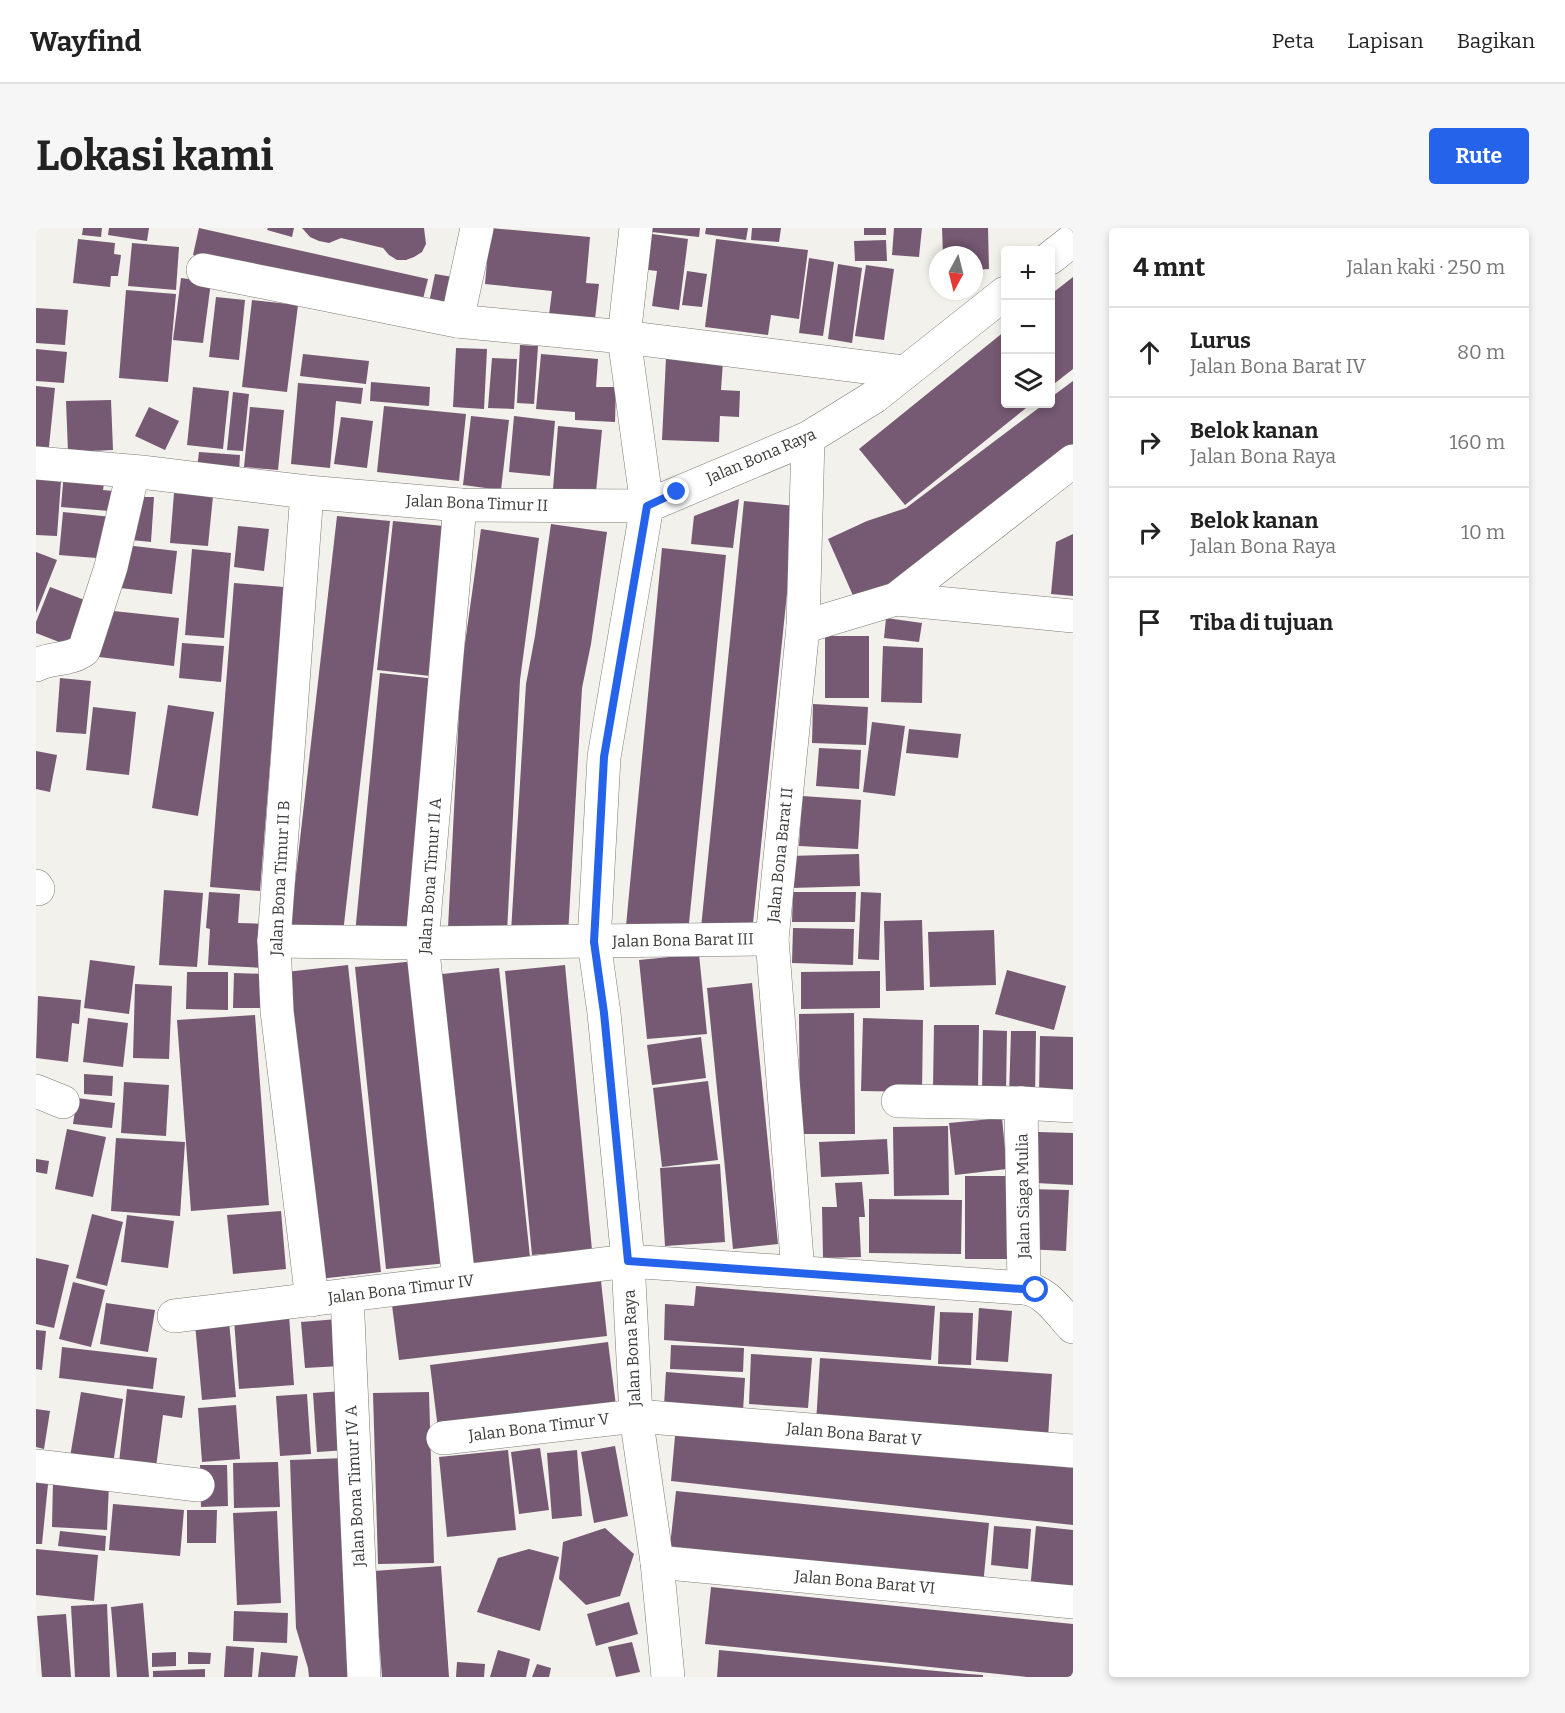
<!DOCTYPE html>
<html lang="id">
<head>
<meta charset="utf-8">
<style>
	:root { --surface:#fff; --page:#f6f6f6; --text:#222; --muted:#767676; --line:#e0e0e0; --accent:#2563eb }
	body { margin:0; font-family:Bitter,serif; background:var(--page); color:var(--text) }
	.controls { position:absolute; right:18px; top:18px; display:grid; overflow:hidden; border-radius:6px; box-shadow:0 3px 9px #0003 }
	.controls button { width:54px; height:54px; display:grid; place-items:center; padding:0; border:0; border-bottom:2px solid var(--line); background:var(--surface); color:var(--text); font:30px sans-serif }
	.compass { position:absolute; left:893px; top:18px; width:54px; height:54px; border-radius:50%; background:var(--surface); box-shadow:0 3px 9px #0003; rotate:187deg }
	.stop { position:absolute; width:18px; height:18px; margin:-14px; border:4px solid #2563eb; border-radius:50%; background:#fff }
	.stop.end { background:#2563eb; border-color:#fff; box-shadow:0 2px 6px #0008 }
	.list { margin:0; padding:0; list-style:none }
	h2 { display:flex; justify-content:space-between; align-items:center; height:78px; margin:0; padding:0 24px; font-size:26px }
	h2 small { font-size:20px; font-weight:400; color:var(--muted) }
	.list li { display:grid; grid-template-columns:39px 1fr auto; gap:18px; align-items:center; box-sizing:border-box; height:90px; padding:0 24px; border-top:2px solid var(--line) }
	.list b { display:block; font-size:22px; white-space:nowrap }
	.list p { margin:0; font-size:20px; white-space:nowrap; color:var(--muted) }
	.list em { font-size:20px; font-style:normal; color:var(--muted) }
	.icon { flex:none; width:33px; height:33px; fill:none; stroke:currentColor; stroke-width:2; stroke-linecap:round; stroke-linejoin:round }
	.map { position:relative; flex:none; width:1037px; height:1449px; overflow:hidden; border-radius:6px }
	header { display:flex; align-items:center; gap:36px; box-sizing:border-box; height:84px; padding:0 30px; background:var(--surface); border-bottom:2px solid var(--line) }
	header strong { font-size:28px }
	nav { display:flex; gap:33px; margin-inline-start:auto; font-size:21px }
	.intro { display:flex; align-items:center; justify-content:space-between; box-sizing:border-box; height:144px; padding:0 36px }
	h1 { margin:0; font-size:42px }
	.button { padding:15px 27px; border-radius:6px; background:var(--accent); color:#fff; font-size:21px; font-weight:700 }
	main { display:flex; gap:36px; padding:0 36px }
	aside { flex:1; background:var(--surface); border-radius:6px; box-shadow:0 3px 9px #0003 }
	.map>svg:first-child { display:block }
	.building { fill:#765972 }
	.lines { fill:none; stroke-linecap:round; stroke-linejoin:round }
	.minor-casing { stroke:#7c7b75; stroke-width:34 }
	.minor { stroke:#fff; stroke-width:33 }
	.route { stroke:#2563eb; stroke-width:8 }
	.labels { text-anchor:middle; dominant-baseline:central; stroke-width:6; stroke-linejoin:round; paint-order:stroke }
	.street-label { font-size:16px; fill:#3b3b38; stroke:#fff }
</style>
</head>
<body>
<header>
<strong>Wayfind</strong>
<nav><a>Peta</a><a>Lapisan</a><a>Bagikan</a></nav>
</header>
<div class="intro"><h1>Lokasi kami</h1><a class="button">Rute</a></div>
<main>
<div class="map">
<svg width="1037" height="1449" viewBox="0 0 1037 1449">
	<rect width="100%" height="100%" fill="#f3f1eb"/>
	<g class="building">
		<path d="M47,0H66L65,9L46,7Z"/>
		<path d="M73,0H113L111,13L72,7Z"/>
		<path d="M163,0L392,51L385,79L157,27Z"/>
		<path d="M232,0H258L256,9L231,2Z"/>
		<path d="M266,0H388L390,16L386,24L378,29L370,32H361L353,27L347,20L305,10L293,15L283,13L274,9Z"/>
		<path d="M454,0L554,9L550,55L563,56L559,91L513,87L516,63L449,56Z"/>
		<path d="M606,0H664L663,9L606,3Z"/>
		<path d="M670,0H712L710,12L669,6Z"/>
		<path d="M716,0H745L743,14L715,12Z"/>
		<rect x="828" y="0" width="22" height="7"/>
		<path d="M858,0H886L883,29L856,27Z"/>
		<path d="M906,0H952L953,41L938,42V27H907Z"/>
		<path d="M602,4L652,11L643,82L616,78L621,43L597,40Z"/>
		<path d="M42,11L79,15L78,26L85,27L82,48H75L74,59L37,55Z"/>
		<path d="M680,11L772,22L763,91L735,87L732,107L669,99Z"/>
		<path d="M850,12L851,33H819L818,13Z"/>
		<path d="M96,15L143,19L140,62L92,58Z"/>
		<path d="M773,30L798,34L787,108L763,105Z"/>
		<path d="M802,36L826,40L816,115L792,111Z"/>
		<path d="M830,37L858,41L848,112L819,108Z"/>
		<path d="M651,43L671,46L666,79L646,77Z"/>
		<path d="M399,46L417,49L409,87L391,84Z"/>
		<path d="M1037,49V141L1014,159V67Z"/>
		<path d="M145,50L175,54L167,115L137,112Z"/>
		<path d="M90,62L140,66L132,154L83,150Z"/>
		<path d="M180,69L209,72L203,132L173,129Z"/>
		<path d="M216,72L262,77L251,164L206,159Z"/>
		<path d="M0,80L32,82L29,117L0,115Z"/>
		<path d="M969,103V176H995L869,277L823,221Z"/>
		<path d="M484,117L502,118L498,176L481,175Z"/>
		<path d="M420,120L451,121L448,181L417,179Z"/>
		<path d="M0,121L31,124L28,155L0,153Z"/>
		<path d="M267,126L333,133L330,156L264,148Z"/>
		<path d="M505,126L562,131L560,159H580L579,194L539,192V184L500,181Z"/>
		<path d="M456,130L481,131L478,181L452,180Z"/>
		<path d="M630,130L687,133L685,162L704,163L703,189L684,188L683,214L626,212Z"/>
		<path d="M1037,153V223L859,354L819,372L792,311L831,293L870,280L1008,176H1014V170Z"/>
		<path d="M335,154L394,159L393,178L334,173Z"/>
		<path d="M262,155L327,160L325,176L300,173L294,240L255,236Z"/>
		<path d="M0,158L19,160L12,228L0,227Z"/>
		<path d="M157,159L193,163L187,221L151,217Z"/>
		<path d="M197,164L213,166L207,223L191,222Z"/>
		<path d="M75,172L77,222L32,224L30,173Z"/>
		<path d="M348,178L430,186L423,253L341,244Z"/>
		<path d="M113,179L143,193L129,222L99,208Z"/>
		<path d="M214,179L248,182L242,242L208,239Z"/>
		<path d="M435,188L473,192L465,262L427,257Z"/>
		<path d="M478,188L519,193L514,248L473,244Z"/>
		<path d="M305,189L337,193L331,240L298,236Z"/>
		<path d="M522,198L566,202L560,264L517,261Z"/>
		<path d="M163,224L204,227L203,244L161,241Z"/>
		<path d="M28,244L69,248L67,262L87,264L85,284L25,279Z"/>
		<path d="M0,251L25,253L21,308L0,307Z"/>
		<path d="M138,265L177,268L172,318L134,315Z"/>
		<path d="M98,269H118L115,314L95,312Z"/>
		<path d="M703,271L697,320L655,316L658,288Z"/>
		<path d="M708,273L760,278L716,705L665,700Z"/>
		<path d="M27,284L76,289L73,331L23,327Z"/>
		<path d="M301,288L354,293L307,705L254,699Z"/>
		<path d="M357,293L418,299L403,449L341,442Z"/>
		<path d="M515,296L571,304L555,416L546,460L532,707L475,704L490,456L499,408Z"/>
		<path d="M202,298L233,301L228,343L198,339Z"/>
		<path d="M445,301L503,310L484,452L471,704L412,700L425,444Z"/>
		<path d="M1037,306V368L1015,366L1020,314Z"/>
		<path d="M89,317L141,323L136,366L84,360Z"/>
		<path d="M626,320L690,327L652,705L590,698Z"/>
		<path d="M156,321L195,325L188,410L149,407Z"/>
		<path d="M0,324L21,332L0,385Z"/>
		<path d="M198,355L248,359L224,663L174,659Z"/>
		<path d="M14,359L54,374L36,419L0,405V394Z"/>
		<path d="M68,382L143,390L138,438L63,429Z"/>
		<path d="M850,390L886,395L883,414L848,410Z"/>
		<rect x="789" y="408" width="44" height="62"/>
		<path d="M146,415L188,418L185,454L143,450Z"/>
		<path d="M847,418L887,420L886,475L845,474Z"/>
		<path d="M344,445L401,451L376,711L319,706Z"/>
		<path d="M24,450L55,453L50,506L20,504Z"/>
		<path d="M777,476L832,479L830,517L776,515Z"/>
		<path d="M132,477L178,484L162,588L116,580Z"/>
		<path d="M57,479L100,484L93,547L50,542Z"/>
		<path d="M836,494L869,498L859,568L827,564Z"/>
		<path d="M873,501L925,506L922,530L870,525Z"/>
		<path d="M783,520L825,522L823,561L780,558Z"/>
		<path d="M0,523L21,527L14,564L0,561Z"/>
		<path d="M766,568L825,572L822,621L763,618Z"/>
		<path d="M823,626L824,658L755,660L754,628Z"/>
		<path d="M128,662L167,665L161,739L123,737Z"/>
		<path d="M173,664L204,666L202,695L231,696L230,740L172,737L174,701L170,700Z"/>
		<path d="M757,664H820L819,694H756Z"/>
		<path d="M825,664L845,665L843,732L822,731Z"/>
		<path d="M886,692L888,762L850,763L848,693Z"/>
		<path d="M757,700L818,701L817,737L756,735Z"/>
		<path d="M958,702L960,757L894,759L892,704Z"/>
		<path d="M663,726L671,806L611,811L603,732Z"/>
		<path d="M54,732L99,738L93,786L48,780Z"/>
		<path d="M380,733L412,1035L350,1041L319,739Z"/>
		<path d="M312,737L345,1044L283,1051L250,744Z"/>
		<path d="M529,737L556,1022L496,1027L469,743Z"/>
		<path d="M463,740L494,1029L436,1035L406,746Z"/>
		<path d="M971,742L1030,758L1018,802L959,786Z"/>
		<path d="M844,743V780L765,781V744Z"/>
		<path d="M151,744H192V782L150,781Z"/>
		<path d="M198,745L231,746L230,780H197Z"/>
		<path d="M716,755L742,1016L697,1021L671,760Z"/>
		<path d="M99,756L136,758L133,831L97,830Z"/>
		<path d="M2,768L45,772L43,796L36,795L32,834L0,830Z"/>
		<path d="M818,785L819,906H764L763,786Z"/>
		<path d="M219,787L233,977L155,983L141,792Z"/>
		<path d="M52,790L92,795L87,839L47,834Z"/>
		<path d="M827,790L887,792L886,864L825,863Z"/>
		<path d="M898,797H943L942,860H897Z"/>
		<path d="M947,802L971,803L970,864L946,863Z"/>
		<path d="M975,803H1000L999,868L973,867Z"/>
		<path d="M1004,808L1037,809V868L1003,867Z"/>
		<path d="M665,809L670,850L616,857L611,817Z"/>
		<path d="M48,846L77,848L76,868L48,866Z"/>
		<path d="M672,853L682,932L626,939L617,860Z"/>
		<path d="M88,854L133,857L130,908L85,905Z"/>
		<path d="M41,870L79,875L76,900L37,896Z"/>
		<path d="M966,890L971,941L919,947L913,895Z"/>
		<path d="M912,898L913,967L858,968L857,899Z"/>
		<path d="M31,901L70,909L57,969L19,961Z"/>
		<path d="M1002,904L1037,905V957L1000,955Z"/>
		<path d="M80,910L149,914L144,988L75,983Z"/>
		<path d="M851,911L853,946L785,949L783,914Z"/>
		<path d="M0,931L13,933L11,946L0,944Z"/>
		<path d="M684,936L689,1014L629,1018L624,940Z"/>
		<rect x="929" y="948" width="45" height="83"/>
		<path d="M826,954L829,989H823L825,1029L787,1030L786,979H801L799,955Z"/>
		<path d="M991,961L1033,962L1030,1023L989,1021Z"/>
		<path d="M833,971L926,972L925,1026L833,1025Z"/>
		<path d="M245,983L250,1041L197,1046L191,987Z"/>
		<path d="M56,986L87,994L71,1058L40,1050Z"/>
		<path d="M91,987L138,993L132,1040L85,1034Z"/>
		<path d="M0,1030L33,1037L18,1100L0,1096Z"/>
		<path d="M565,1053L571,1108L363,1132L356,1077Z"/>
		<path d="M37,1054L69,1062L55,1119L23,1111Z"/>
		<path d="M660,1058L899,1078L895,1132L628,1112L629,1076L658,1078Z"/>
		<path d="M70,1075L119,1082L112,1124L64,1116Z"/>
		<path d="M943,1080L976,1083L972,1134L940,1132Z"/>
		<path d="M904,1084L937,1085L935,1137L902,1136Z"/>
		<path d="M253,1087L258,1157L203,1161L198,1091Z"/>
		<path d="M302,1091L305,1138L269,1140L265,1094Z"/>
		<path d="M193,1093L200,1169L166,1172L159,1096Z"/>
		<path d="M0,1102L10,1103L6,1142L0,1141Z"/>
		<path d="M572,1114L580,1178L402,1201L394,1137Z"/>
		<path d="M635,1117L708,1120L707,1144L634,1141Z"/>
		<path d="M26,1119L121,1130L117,1161L23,1150Z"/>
		<path d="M715,1126L776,1130L772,1180L713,1176Z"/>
		<path d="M784,1130L1016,1146L1012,1210L780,1195Z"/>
		<path d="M630,1144L709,1150L707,1183L628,1177Z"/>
		<path d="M91,1161L149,1168L146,1190L127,1187L120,1239L83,1235Z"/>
		<path d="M308,1163L311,1222L281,1224L277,1165Z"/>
		<path d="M45,1164L87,1171L77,1236L34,1229Z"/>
		<path d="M393,1164L398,1335L342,1336L337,1165Z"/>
		<path d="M271,1166L275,1226L244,1228L240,1168Z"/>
		<path d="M200,1177L204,1231L166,1234L162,1180Z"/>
		<path d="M0,1181L14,1183L8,1221L0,1219Z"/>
		<path d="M640,1197L1037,1240V1297L635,1253Z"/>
		<path d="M579,1218L592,1288L558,1295L545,1224Z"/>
		<path d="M504,1220L513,1282L483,1286L475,1224Z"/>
		<path d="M472,1222L480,1302L411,1309L403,1229Z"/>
		<path d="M541,1222L546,1288L516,1291L511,1225Z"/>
		<path d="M311,1230L319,1449H273L272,1440L260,1400L254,1232Z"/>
		<path d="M242,1234L244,1279L198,1280L197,1235Z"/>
		<path d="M164,1237H191L192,1278L165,1279Z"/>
		<path d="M0,1243L13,1246L6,1316H0Z"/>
		<path d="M17,1253L73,1256L71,1302L16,1299Z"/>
		<path d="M640,1263L953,1295L947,1358L633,1327Z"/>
		<path d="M77,1276L148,1282L144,1328L73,1322Z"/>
		<path d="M151,1282H181L180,1315H151Z"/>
		<path d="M241,1283L245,1375L201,1377L197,1285Z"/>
		<path d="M958,1298L995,1301L992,1341L955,1337Z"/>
		<path d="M1000,1298L1037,1302V1366L994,1362Z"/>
		<path d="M569,1300L598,1326L584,1368L550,1377L523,1351L527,1314Z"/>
		<path d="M24,1303L70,1308L69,1323L22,1318Z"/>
		<path d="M0,1321L62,1327L58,1373L0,1367Z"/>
		<path d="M493,1321L523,1329L504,1403L441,1384L462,1330Z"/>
		<path d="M405,1338L413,1449H346L338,1343Z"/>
		<path d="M675,1359L1037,1396V1449H991L669,1416Z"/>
		<path d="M593,1374L602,1406L560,1418L551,1386Z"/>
		<path d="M107,1375L113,1449H81L75,1379Z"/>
		<path d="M71,1376L74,1449H39L35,1378Z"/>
		<path d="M198,1383L252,1385L251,1415L197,1413Z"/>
		<path d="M30,1386L35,1449H6L1,1388Z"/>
		<path d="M596,1414L604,1444L580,1449L572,1419Z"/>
		<path d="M190,1418L218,1420L216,1449H188Z"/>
		<path d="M462,1422L494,1431L490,1449H454Z"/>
		<path d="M683,1422L932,1446L947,1447V1449H681Z"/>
		<path d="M140,1424V1438L116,1439V1425Z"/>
		<path d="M152,1424L175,1425L174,1436H152Z"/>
		<path d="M225,1424L262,1428L259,1449H222Z"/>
		<path d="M421,1434L449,1436L448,1449H420Z"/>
		<path d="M501,1436L515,1440L513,1449H496Z"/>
		<path d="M169,1441V1449H117V1443Z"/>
	</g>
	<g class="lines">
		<g class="minor-casing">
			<g id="minor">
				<path d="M600,0L588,109L611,278L568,529L558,714L568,785L592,1033L600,1188L621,1334L632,1449"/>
				<path d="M1014,30L1037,12"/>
				<path d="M167,42L421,93L588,109L869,144"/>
				<path d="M421,93L441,0"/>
				<path d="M0,235L105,244L271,264L424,277L611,278L772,210L838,169L969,65"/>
				<path d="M271,264L238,713L241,783L276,1072"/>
				<path d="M860,371L1037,388"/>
				<path d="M767,399L860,371L1037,233"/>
				<path d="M0,437C16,429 33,433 48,422L75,339L97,244"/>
				<path d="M0,658L2,661"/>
				<path d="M238,713L386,715L736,711"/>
				<path d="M0,863L27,874"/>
				<path d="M862,873L985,875L1037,878"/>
				<path d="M985,875L988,1060"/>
				<path d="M762,1044L736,711L767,399L772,210"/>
				<path d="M423,1053L386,715L424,277"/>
				<path d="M311,1067L328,1449"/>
				<path d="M138,1088L592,1033L988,1060C1010,1063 1022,1083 1037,1099"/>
				<path d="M407,1210L600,1188L1037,1223"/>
				<path d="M0,1238L162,1257"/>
				<path d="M621,1334L1037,1374"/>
			</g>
		</g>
		<use href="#minor" class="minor"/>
	</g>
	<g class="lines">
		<path class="route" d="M641,264L611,278L568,529L558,714L568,785L592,1033L1000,1062"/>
	</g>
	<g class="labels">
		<g class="street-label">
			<text transform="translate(725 228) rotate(-23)">Jalan Bona Raya</text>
			<text transform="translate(441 275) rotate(2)">Jalan Bona Timur II</text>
			<text transform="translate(744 627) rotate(-84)">Jalan Bona Barat II</text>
			<text transform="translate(394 648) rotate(-86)">Jalan Bona Timur II A</text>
			<text transform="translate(244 650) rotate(-87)">Jalan Bona Timur II B</text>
			<text transform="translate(647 712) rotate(-1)">Jalan Bona Barat III</text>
			<text transform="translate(987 968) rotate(-91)">Jalan Siaga Mulia</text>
			<text transform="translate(365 1061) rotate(-7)">Jalan Bona Timur IV</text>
			<text transform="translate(596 1120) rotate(-93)">Jalan Bona Raya</text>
			<text transform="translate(503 1199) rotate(-7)">Jalan Bona Timur V</text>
			<text transform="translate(818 1206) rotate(5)">Jalan Bona Barat V</text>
			<text transform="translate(319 1258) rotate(-93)">Jalan Bona Timur IV A</text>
			<text transform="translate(829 1354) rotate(5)">Jalan Bona Barat VI</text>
		</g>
	</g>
</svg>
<div class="controls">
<button>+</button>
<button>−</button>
<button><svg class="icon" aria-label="layers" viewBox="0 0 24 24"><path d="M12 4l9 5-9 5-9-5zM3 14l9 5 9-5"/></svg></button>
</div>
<svg class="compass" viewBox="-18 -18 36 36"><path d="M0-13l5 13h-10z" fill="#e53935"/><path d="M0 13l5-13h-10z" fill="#767676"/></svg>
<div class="stop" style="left:1000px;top:1062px"></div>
<div class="stop end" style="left:641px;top:264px"></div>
</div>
<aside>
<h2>4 mnt<small>Jalan kaki · 250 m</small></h2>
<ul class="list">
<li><svg class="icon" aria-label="ahead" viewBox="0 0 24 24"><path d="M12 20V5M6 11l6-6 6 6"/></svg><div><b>Lurus</b><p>Jalan Bona Barat IV</p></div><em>80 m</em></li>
<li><svg class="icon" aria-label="right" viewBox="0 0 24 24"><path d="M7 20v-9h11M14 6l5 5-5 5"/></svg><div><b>Belok kanan</b><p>Jalan Bona Raya</p></div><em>160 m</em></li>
<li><svg class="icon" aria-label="right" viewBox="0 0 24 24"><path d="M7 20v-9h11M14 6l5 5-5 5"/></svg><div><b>Belok kanan</b><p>Jalan Bona Raya</p></div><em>10 m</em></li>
<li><svg class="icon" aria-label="arrive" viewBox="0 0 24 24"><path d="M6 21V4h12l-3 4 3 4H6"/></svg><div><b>Tiba di tujuan</b></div></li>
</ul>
</aside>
</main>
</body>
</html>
